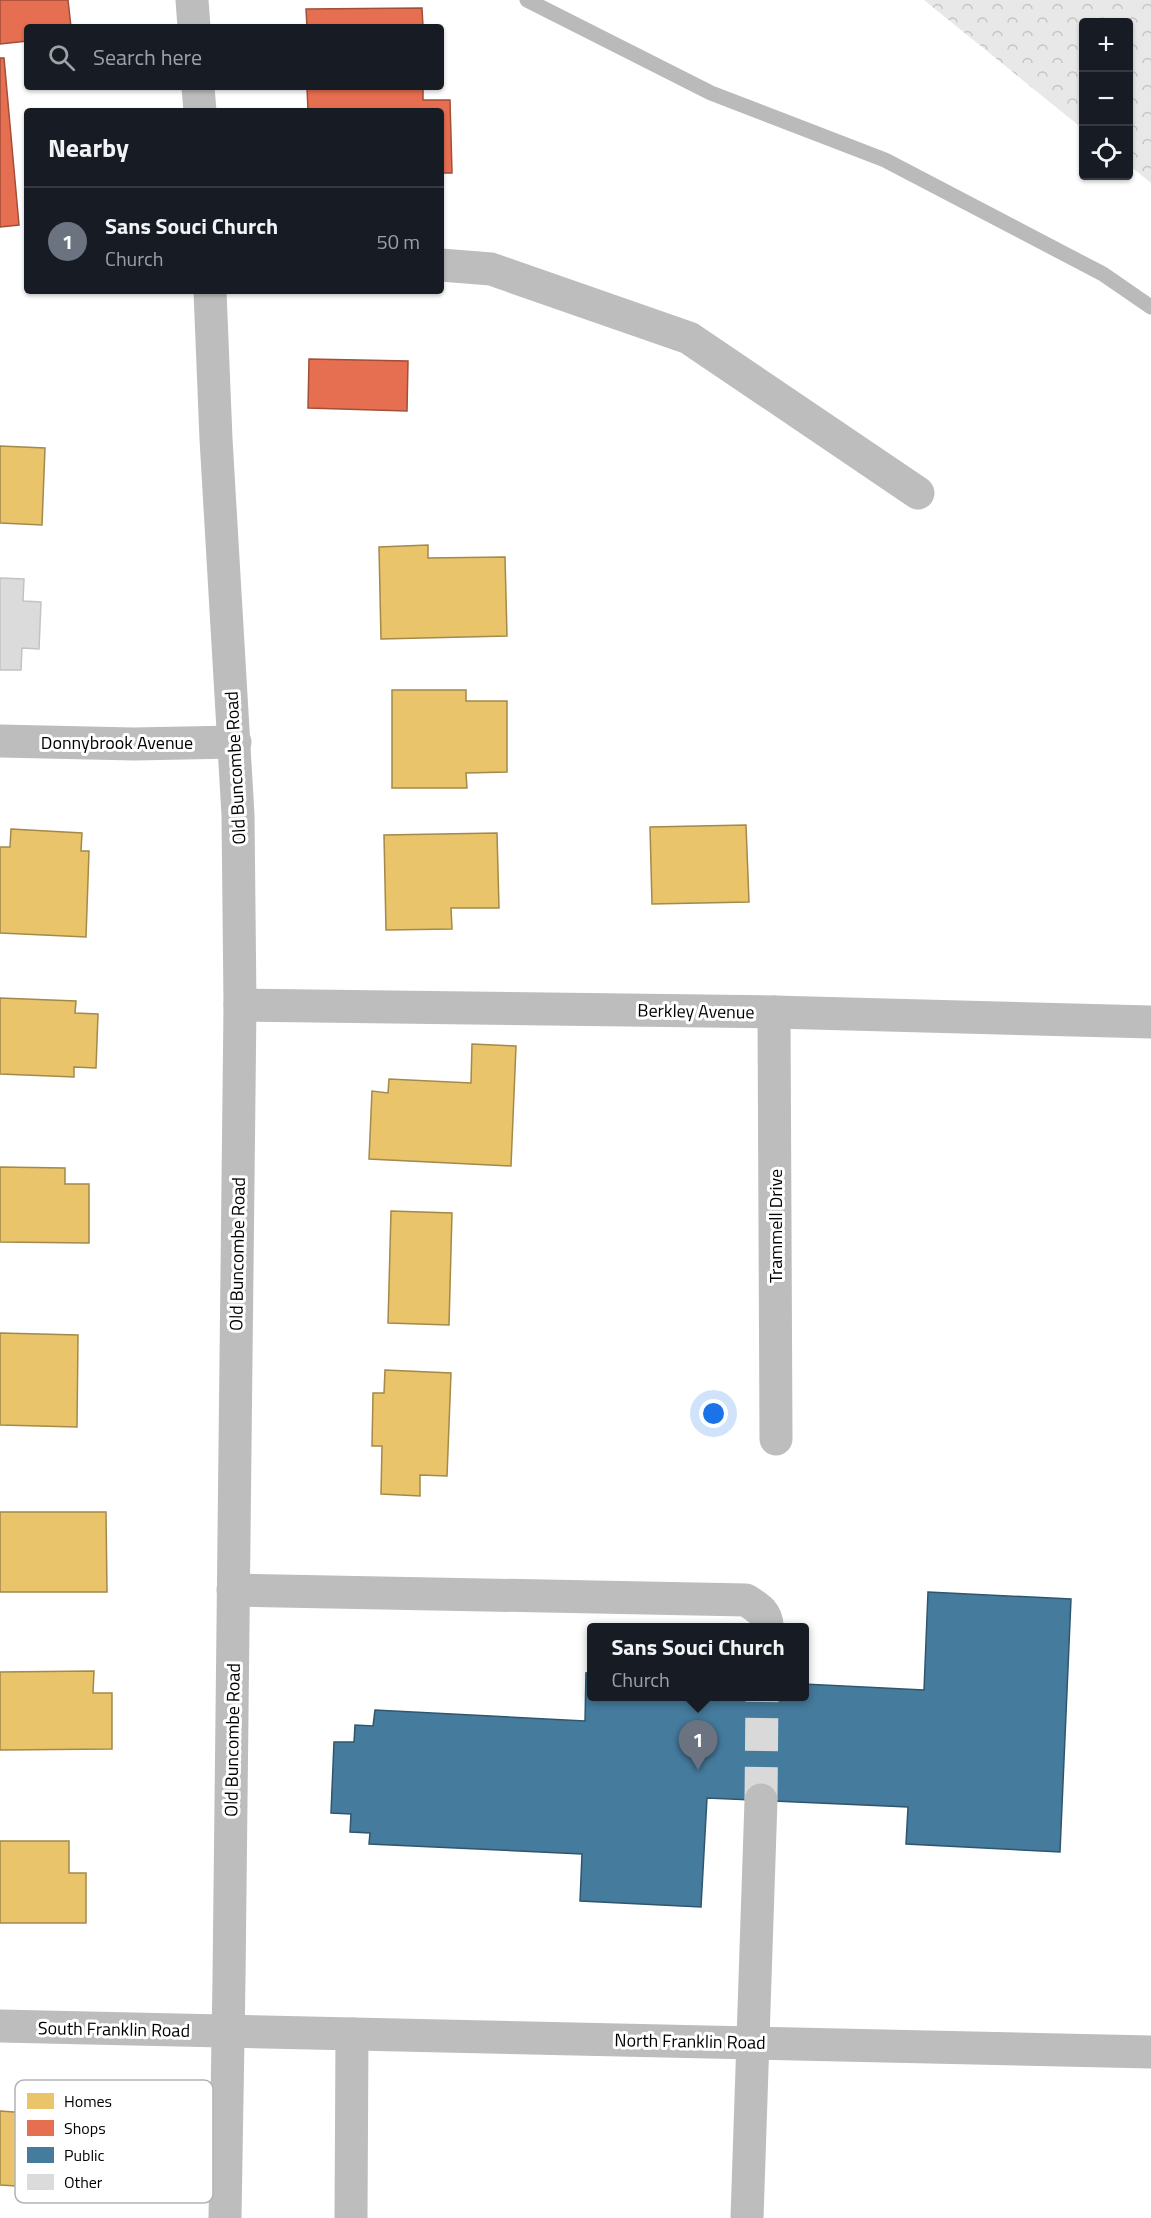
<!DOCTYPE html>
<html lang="en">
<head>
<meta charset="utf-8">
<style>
	:root { --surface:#171b24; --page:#242831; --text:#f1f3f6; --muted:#9ea1a6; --line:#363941; --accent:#8c9099 }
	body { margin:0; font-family:"Titillium Web",sans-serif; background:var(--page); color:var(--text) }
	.controls { position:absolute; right:18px; top:18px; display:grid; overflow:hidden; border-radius:6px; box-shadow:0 2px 4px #0004 }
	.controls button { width:54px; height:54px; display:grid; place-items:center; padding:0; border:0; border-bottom:2px solid var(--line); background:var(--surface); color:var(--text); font:30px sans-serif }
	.you { position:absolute; left:714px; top:1414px; width:21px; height:21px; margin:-15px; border:4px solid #fff; border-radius:50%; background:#1a73e8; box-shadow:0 0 0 9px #1a73e833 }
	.badge { display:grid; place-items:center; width:39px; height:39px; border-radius:50%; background:var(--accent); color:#fff; font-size:20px; font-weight:700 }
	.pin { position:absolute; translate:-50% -50px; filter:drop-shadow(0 2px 3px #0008) }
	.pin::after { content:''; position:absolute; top:32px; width:21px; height:18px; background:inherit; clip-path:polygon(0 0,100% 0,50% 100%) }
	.popup { position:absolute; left:587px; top:1623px; width:222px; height:78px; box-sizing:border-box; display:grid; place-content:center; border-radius:6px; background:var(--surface); filter:drop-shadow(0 2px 4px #0005); font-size:20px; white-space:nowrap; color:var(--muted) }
	.popup b { font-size:22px; color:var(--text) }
	.popup::after { content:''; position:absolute; left:50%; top:100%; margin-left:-12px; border:12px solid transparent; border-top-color:var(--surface) }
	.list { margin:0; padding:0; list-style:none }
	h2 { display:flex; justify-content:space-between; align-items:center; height:78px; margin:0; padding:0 24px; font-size:26px }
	h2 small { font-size:20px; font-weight:400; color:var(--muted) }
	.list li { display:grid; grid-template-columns:39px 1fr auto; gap:18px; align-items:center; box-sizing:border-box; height:108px; padding:0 24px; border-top:2px solid var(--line) }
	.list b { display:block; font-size:22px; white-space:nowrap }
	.list p { margin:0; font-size:20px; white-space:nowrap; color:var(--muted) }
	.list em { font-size:20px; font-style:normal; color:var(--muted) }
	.icon { flex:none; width:33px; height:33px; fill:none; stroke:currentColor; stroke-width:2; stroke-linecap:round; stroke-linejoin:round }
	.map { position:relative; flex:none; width:1151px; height:2218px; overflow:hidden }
	.search { position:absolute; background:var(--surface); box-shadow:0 2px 4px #0004; left:24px; top:24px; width:420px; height:66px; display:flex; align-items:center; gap:15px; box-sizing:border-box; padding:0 21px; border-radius:6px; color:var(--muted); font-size:22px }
	.panel { position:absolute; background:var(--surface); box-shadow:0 2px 4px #0004; left:24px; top:108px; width:420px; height:186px; border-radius:6px }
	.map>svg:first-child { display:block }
	.forest { fill:url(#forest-crowns) }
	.homes { fill:#e9c46a; stroke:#a3894a; stroke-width:1.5 }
	.shops { fill:#e76f51; stroke:#a24e39; stroke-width:1.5 }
	.public { fill:#457b9d; stroke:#30566e; stroke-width:1.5 }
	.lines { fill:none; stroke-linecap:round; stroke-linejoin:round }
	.stream { stroke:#bababa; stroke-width:15 }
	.building { fill:#dbdbdb; stroke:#c3c3c3; stroke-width:1.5 }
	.minor-tunnel { stroke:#d9d9d9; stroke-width:33; stroke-dasharray:33 16; stroke-linecap:butt }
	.minor { stroke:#bdbdbd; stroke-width:33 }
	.labels { text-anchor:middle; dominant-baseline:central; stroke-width:6; stroke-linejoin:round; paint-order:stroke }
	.street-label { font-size:18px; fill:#000; stroke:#fff }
	.key { fill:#fff; stroke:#b2b2b2; stroke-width:1.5 }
	.key-label { font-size:16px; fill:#000 }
</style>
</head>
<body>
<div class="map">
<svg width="1151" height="2218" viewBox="0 0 1151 2218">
	<defs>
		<pattern id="forest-crowns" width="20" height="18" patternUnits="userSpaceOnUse" patternTransform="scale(1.5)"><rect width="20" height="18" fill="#e8e8e8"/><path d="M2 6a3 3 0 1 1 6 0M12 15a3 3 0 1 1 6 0" fill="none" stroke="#c5c5c5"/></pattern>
	</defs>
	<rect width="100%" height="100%" fill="#fff"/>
	<path class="forest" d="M924,0H1151V183L1129,165L1128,22H1084L1083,129Z"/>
	<g class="homes">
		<path d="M0,446L45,448L42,525L0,523Z"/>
		<path d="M428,545V558L505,557L507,636L381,639L379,547Z"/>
		<path d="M392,690H466V701H507V772L466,773L467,788H392Z"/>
		<path d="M746,825L749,902L652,904L650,827Z"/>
		<path d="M11,829L82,833L81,851H89L86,937L0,933V847H10Z"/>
		<path d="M497,833L499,908H451L452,929L386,930L384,835Z"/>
		<path d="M0,998L76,1001L75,1013L98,1014L96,1068L74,1067V1077L0,1074Z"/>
		<path d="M472,1044L516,1046L511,1166L369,1159L372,1091L388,1093L389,1079L471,1083Z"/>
		<path d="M0,1167L65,1168V1184H89V1243L0,1242Z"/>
		<path d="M391,1211L452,1213L449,1325L388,1323Z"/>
		<path d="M0,1333L78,1335L77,1427L0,1425Z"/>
		<path d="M385,1370L451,1373L447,1476L420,1475V1496L381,1494L382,1446H372L373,1393H384Z"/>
		<path d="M0,1512H106L107,1592H0Z"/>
		<path d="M94,1671L93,1693H112V1749L0,1750V1672Z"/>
		<path d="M0,1841H69V1873H86V1923H0Z"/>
		<path d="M0,2111L100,2118L96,2191L0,2185Z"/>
	</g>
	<g class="shops">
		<path d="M0,0H68L71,27H27V41L0,44Z"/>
		<path d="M422,8L423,27H307L306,9Z"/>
		<path d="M0,58H4L19,225L0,227Z"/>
		<path d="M307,87H423V100H450L452,173H441V111H308Z"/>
		<path d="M309,359L408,361L407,411L308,408Z"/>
	</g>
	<path class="public" d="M928,1592L1071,1599L1060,1852L906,1844L908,1807L707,1798L701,1907L580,1901L582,1854L369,1844L370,1833L350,1832L351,1814L331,1813L334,1742H354L355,1725L373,1726L375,1710L585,1721L586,1673L592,1674V1696H804V1684L924,1690Z"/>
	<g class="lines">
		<path class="stream" d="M527,0L711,93L885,160L1103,274L1151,307"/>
	</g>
	<path class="building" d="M0,578L24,579L23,601L41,602L39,649L22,648L21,670H0Z"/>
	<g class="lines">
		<path class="minor-tunnel" d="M761,1800L762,1696"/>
		<g class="minor">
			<path d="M192,0L194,27"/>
			<path d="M198,87L200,111"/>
			<path d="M441,265L491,269L689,338L918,493"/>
			<path d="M210,291L216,439L238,815L240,1005L229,1979L225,2218"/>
			<path d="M0,741L134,744L235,742"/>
			<path d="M240,1005L774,1012L1151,1022"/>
			<path d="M774,1012L776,1439"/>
			<path d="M233,1590L746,1600C757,1607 768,1613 767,1628"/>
			<path d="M0,2026L1151,2052"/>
			<path d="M351,2218L352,2034"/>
			<path d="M747,2218L761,1800"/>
		</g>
	</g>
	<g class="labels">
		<g class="street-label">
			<text x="117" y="742">Donnybrook Avenue</text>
			<text transform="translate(235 768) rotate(-93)">Old Buncombe Road</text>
			<text transform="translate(696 1011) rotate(1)">Berkley Avenue</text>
			<text transform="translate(775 1226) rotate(-90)">Trammell Drive</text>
			<text transform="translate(237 1254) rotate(-89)">Old Buncombe Road</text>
			<text transform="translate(232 1740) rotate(-89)">Old Buncombe Road</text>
			<text transform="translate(114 2029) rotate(1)">South Franklin Road</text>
			<text transform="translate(690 2041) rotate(1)">North Franklin Road</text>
		</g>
	</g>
	<rect x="15" y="2080" width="198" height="123" rx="9" class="key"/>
	<rect x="27" y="2093" width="27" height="16" fill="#e9c46a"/>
	<rect x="27" y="2120" width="27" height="16" fill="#e76f51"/>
	<rect x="27" y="2147" width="27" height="16" fill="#457b9d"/>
	<rect x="27" y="2174" width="27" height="16" fill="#dbdbdb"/>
	<g class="key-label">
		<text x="64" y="2107">Homes</text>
		<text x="64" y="2134">Shops</text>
		<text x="64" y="2161">Public</text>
		<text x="64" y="2188">Other</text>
	</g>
</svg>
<div class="controls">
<button>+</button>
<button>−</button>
<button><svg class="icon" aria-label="locate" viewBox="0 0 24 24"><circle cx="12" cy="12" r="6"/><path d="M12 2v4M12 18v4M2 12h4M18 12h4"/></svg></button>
</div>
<div class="you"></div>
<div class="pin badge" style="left:698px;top:1770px;background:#6b7280">1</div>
<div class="popup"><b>Sans Souci Church</b>Church</div>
<div class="search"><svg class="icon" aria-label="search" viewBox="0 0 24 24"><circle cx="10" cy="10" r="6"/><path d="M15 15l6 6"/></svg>Search here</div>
<section class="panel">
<h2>Nearby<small></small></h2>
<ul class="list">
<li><span class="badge" style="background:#6b7280">1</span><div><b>Sans Souci Church</b><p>Church</p></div><em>50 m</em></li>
</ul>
</section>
</div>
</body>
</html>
